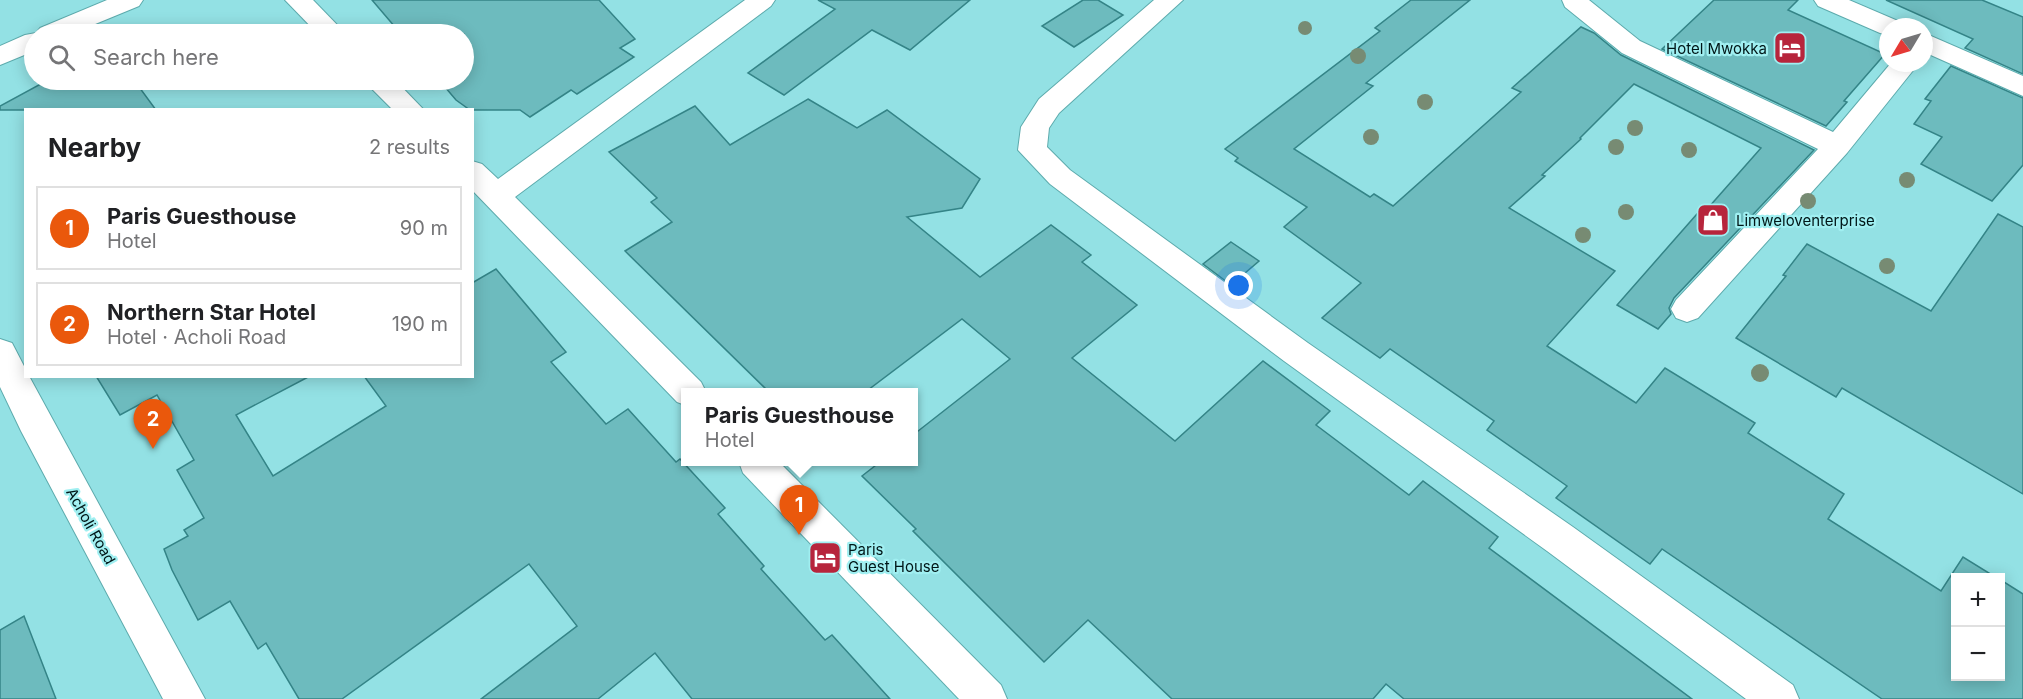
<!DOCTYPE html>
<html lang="en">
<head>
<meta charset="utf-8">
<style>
	:root { --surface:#fff; --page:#f6f6f6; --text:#202124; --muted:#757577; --line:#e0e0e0; --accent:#ea580c }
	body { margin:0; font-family:Inter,sans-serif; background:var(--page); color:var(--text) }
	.controls { position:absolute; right:18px; bottom:18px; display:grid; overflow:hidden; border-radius:0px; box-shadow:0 3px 15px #0003 }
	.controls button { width:54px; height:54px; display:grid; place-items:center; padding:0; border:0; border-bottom:2px solid var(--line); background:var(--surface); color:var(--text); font:30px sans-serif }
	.compass { position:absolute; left:1879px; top:18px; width:54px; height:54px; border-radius:50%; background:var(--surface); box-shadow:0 3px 15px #0003; rotate:232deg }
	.you { position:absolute; left:1239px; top:286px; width:21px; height:21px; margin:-15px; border:4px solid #fff; border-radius:50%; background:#1a73e8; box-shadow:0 0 0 9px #1a73e833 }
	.badge { display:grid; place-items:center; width:39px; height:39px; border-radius:50%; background:var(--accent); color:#fff; font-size:20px; font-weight:700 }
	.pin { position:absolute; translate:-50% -50px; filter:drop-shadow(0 2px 3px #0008) }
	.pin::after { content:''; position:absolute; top:32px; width:21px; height:18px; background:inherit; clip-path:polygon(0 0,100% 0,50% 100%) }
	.popup { position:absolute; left:681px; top:388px; width:237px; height:78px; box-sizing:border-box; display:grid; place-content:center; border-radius:0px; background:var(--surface); filter:drop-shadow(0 2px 4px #0005); font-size:20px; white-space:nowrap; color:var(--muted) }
	.popup b { font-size:22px; color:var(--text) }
	.popup::after { content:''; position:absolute; left:50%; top:100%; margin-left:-12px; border:12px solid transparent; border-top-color:var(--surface) }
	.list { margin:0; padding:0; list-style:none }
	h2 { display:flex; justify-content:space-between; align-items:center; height:78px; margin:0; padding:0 24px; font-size:26px }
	h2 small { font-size:20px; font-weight:400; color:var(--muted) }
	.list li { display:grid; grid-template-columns:39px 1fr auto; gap:18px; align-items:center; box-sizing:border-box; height:84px; margin:0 12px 12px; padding:0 12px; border:2px solid var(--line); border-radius:0px }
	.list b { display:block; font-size:22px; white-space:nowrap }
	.list p { margin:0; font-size:20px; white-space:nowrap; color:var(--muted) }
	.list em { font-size:20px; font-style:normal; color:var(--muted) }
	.icon { flex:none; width:33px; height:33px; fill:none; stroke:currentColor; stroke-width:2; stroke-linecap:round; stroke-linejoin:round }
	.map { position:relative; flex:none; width:2023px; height:699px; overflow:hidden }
	.search { position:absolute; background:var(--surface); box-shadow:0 3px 15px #0003; left:24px; top:24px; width:450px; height:66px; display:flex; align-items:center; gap:15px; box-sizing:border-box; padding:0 21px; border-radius:33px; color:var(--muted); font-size:22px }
	.panel { position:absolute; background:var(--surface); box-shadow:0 3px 15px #0003; left:24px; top:108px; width:450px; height:270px; border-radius:0px }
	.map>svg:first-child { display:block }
	.building { fill:#6dbbbe; stroke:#348487; stroke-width:1.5 }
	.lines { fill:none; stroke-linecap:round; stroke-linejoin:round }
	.minor-casing { stroke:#5dabad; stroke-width:2 }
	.minor { fill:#fff; fill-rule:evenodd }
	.tree { fill:#778b73 }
	.labels { text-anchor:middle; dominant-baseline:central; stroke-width:4.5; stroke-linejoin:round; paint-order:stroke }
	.poi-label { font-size:15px; fill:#001617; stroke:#a0eff1; text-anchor:start }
	.street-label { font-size:15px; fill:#001617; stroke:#a0eff1 }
</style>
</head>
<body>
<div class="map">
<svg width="2023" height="699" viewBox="0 0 2023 699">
	<rect width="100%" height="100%" fill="#93e1e4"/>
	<g class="building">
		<path d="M372,0H599L635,39L620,48L634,57L577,94L571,90L530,117L520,110H470L456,100L439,80H464V34H401Z"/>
		<path d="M818,0H970L910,50L872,30L784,95L748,73L835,9Z"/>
		<path d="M1083,0H1098L1123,15L1074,47L1042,26Z"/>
		<path d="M1411,0H1470L1366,83L1373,86L1294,149L1370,197L1374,194L1393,206L1521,92L1512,88L1581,27L1594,33L1621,55L1814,150L1674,298L1669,308L1671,314L1658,329L1617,305L1704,206L1708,208L1761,148L1634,84L1580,138L1581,139L1542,175L1545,176L1509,208L1615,271L1547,346L1636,403L1665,368L1755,423L1748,433L1844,494L1828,519L1941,591L1963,557L1997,578H1956V676H2001V580L2023,594V699H1882L1662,549L1650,564L1556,498L1567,486L1487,430L1494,421L1390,349L1380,358L1322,318L1361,283L1284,227L1307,207L1235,161L1238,158L1225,149L1380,31L1375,28Z"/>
		<path d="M1714,0H1798L1788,10L1885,54L1844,101L1847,102L1826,126L1662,49Z"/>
		<path d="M1886,0H1982L2023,17V74L1965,48L1973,39Z"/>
		<path d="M1951,66L2023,98V165L1992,201L1921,164L1942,137L1914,124L1931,101L1925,99Z"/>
		<path d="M48,80H134L156,110H0V106Z"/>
		<path d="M808,99L857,128L887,110L980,179L962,208L907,217L980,277L1051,225L1091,255L1082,262L1137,305L1072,358L1175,441L1263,361L1330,411L1316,425L1409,495L1423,481L1498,537L1489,548L1692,699H1404L1386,684L1373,699H1172L1088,620L1044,662L913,531L916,529L862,476L880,462H913V435L1010,359L962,319L864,393H770L625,251L672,222L651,202L657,198L609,152L695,106L730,145Z"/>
		<path d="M1998,214L2023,227V494L1842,388L1836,397L1736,338L1786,276L1783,275L1807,244L1931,311Z"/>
		<path d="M1231,242L1259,261L1231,285L1203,264Z"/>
		<path d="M496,269L566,352L551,362L606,424L628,409L676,462L680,459L725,508L718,514L764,566L761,569L825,640L832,635L890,699H692L655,653L598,699H481L577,626L529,564L342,699H299L266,643L258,649L230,601L198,620L172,570L164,549L188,536L184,530L204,518L177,470L194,460L157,395L120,415L96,376H310L236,415L273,476L386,406L364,376H472V283Z"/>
		<path d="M24,616L56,699H0V630Z"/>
	</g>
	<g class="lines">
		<g class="minor-casing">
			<g id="minor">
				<path d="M107,0H143L139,6L71,34H34V51L0,65V46L25,35L36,33L40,28Z"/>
				<path d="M285,0H313L346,34H318Z"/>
				<path d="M745,0H775L771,6L515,197L701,382L706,392H685V405L677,402L472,190V161L482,164L498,179Z"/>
				<path d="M1154,0H1183L1059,113L1049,128L1047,147L1070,170L1308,343L1573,527L1793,685L1799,699H1746L1547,551L1284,361L1050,184L1018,150L1021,127L1039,99Z"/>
				<path d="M1562,0H1589L1640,41L1833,132L1891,63H1919L1847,153L1698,318L1687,322L1676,318L1671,309L1676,300L1818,149L1622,53L1565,7Z"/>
				<path d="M1814,0H1849L1898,21L1902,27H1888V35L1880,33L1818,6Z"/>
				<path d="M1924,33L2023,76V96L1924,52Z"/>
				<path d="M366,80H395L424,110H393L369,86Z"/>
				<path d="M0,339L12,343L26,370V376H29L205,699H163L21,431L0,387Z"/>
				<path d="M739,462H779L1001,685L1007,699H959L743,473Z"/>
			</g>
		</g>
		<use href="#minor" class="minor"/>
	</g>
	<g class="tree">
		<circle cx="1305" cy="28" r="7"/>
		<circle cx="1358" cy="56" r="8"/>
		<circle cx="1425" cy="102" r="8"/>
		<circle cx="1635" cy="128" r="8"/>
		<circle cx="1371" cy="137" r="8"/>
		<circle cx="1616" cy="147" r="8"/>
		<circle cx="1689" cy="150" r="8"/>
		<circle cx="1907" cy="180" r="8"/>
		<circle cx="1808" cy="201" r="8"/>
		<circle cx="1626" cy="212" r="8"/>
		<circle cx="1583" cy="235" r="8"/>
		<circle cx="1887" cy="266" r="8"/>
		<circle cx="1760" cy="373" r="9"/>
	</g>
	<defs>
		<g id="hotel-square" transform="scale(1.725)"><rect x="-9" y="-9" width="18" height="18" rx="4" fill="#b7253c" stroke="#a0eff1"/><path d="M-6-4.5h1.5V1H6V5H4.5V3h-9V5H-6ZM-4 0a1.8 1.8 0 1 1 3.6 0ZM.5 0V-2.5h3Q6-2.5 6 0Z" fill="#fff"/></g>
		<g id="shop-square" transform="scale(1.725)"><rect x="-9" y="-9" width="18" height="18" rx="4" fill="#b7253c" stroke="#a0eff1"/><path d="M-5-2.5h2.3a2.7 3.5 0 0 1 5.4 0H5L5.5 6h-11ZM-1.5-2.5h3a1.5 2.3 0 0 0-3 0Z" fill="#fff"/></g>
	</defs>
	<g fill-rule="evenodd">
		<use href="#hotel-square" x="1790" y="48"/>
		<use href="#shop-square" x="1713" y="220"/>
		<use href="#hotel-square" x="825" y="558"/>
	</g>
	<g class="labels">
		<g class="poi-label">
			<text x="1767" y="48" text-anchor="end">Hotel Mwokka</text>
			<text x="1736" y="220">Limweloventerprise</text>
			<text x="848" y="549">Paris<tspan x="848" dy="17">Guest House</tspan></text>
		</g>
		<g class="street-label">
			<text transform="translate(91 526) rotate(61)">Acholi Road</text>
		</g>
	</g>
</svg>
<div class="controls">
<button>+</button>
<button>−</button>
</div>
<svg class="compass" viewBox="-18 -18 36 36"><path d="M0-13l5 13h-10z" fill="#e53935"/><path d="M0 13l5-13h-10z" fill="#757577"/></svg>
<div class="you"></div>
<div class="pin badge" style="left:799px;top:535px">1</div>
<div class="popup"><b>Paris Guesthouse</b>Hotel</div>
<div class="pin badge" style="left:153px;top:449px">2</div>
<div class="search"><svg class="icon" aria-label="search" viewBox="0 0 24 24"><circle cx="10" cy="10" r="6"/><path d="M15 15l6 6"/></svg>Search here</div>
<section class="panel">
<h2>Nearby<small>2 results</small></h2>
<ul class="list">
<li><span class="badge">1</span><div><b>Paris Guesthouse</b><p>Hotel</p></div><em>90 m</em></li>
<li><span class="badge">2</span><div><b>Northern Star Hotel</b><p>Hotel · Acholi Road</p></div><em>190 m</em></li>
</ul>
</section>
</div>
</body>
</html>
